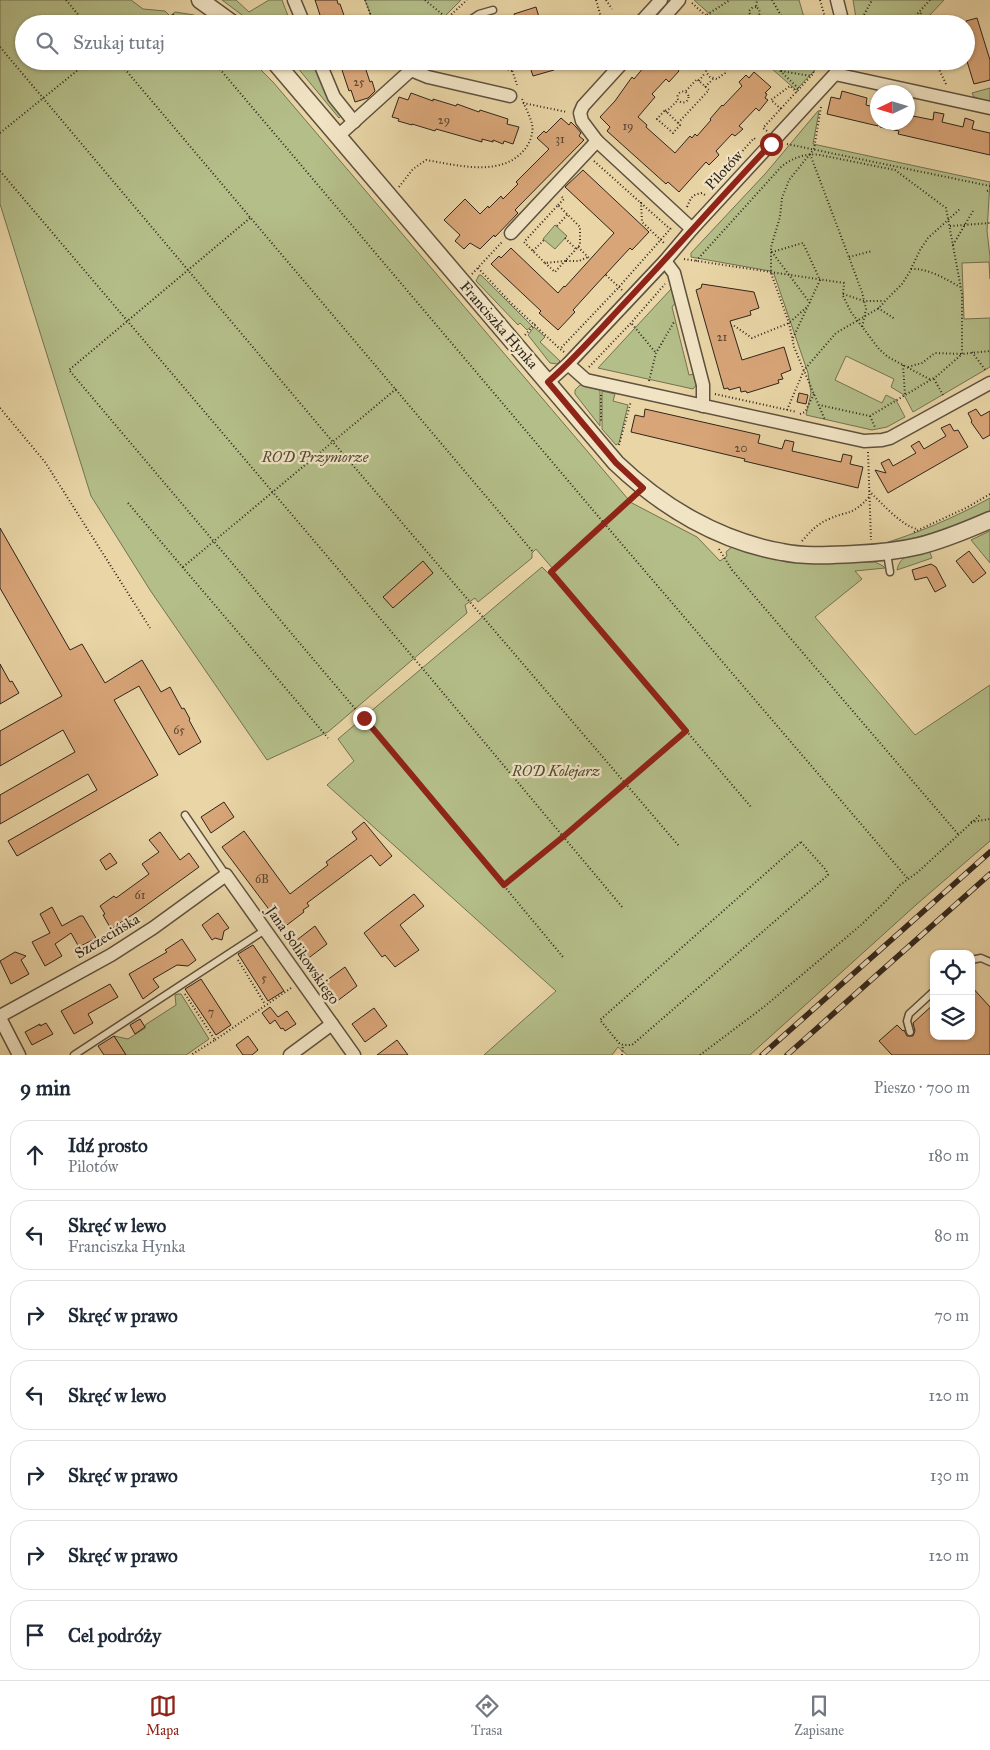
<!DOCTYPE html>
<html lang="pl">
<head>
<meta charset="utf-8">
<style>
	:root { --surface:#fff; --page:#f6f6f7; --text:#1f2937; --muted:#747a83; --line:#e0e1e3; --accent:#8f2418 }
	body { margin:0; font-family:"IM FELL Great Primer",serif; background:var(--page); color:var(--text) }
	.controls { position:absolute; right:15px; bottom:15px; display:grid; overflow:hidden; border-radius:10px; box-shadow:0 1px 4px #0004 }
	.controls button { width:45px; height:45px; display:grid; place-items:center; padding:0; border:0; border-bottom:1px solid var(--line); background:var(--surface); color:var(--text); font:25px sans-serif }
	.compass { position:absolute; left:870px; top:85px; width:45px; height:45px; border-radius:50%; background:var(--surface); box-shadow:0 1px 4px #0004; rotate:266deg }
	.stop { position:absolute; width:15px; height:15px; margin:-11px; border:4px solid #8f2418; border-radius:50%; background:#fff }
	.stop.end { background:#8f2418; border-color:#fff; box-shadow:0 1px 5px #0008 }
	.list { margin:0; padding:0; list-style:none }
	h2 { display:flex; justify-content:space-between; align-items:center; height:65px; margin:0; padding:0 20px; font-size:21px }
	h2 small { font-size:16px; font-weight:400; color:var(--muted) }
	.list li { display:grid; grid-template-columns:32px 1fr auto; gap:15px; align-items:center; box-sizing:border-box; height:70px; margin:0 10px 10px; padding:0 10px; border:1px solid var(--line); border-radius:20px }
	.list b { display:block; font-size:19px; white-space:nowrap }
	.list p { margin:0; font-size:16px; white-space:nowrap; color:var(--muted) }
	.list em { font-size:16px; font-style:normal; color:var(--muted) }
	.icon { flex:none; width:28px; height:28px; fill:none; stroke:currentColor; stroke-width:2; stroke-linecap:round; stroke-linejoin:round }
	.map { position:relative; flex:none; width:990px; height:1055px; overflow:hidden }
	.search { position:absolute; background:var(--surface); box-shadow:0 1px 4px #0004; left:15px; right:15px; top:15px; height:55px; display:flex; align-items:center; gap:12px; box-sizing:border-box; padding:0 18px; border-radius:28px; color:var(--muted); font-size:19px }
	.sheet { height:625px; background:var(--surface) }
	nav { display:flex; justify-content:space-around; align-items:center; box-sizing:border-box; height:70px; border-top:1px solid var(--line); background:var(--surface); font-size:14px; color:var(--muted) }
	nav a { display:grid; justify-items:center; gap:2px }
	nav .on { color:var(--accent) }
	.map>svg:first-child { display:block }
	.green { fill:#b4be89; stroke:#727252 }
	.building { fill:#d8a578; stroke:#30251c }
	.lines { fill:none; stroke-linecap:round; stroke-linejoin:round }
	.service-casing { stroke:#5e513e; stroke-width:9 }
	.minor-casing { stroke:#5e513e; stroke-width:15 }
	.tertiary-casing { stroke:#5e513e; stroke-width:19 }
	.path { stroke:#30251c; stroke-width:2; stroke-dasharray:1 2.5; stroke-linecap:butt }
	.service { stroke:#f1e4c5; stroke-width:6 }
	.minor { stroke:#f1e4c5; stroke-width:12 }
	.tertiary { stroke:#f1e4c5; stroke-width:16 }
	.rail-casing { stroke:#30251c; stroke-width:5.5 }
	.rail { stroke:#f1e4c5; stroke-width:4; stroke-dasharray:11; stroke-linecap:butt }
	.route { stroke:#8f2418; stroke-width:6 }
	.labels { text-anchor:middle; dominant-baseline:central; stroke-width:4.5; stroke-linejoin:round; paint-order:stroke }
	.number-label { font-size:12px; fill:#5a4533 }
	.street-label { font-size:15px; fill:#30251c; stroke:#f1e4c5 }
	.park-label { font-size:15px; font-style:italic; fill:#514b37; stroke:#f1e4c5 }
</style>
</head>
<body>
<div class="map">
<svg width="990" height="1055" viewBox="0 0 990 1055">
	<rect width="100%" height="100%" fill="#e9d5a6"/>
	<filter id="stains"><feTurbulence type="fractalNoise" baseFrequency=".004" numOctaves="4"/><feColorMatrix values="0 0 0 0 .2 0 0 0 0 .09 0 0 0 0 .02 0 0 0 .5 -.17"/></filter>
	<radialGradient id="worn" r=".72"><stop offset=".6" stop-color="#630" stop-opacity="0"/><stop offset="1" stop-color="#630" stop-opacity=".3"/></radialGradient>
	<g class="green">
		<path d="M0,0H131L143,9L165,11L170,16L175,12L194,15L205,24H24V61H252L273,82L628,499L553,569L536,549L532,553V558L478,602L475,598L465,605L467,613L328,732L267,760L150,590L91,496L0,204Z"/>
		<path d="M222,0H236L249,12L269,0H282L291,24H254Z"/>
		<path d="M365,0H461L437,24H374Z"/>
		<path d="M694,0H799L805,21L801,24H721Z"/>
		<path d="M853,0H944L929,16V24H857Z"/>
		<path d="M292,61H306L309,68L316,66L343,114L339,118Z"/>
		<path d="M763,61H812L815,70L796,90Z"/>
		<path d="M990,88V102L974,97L972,93Z"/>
		<path d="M818,111H819L813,144L990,182L987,231L990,257V279L989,262L962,263L964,319L990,318V367L913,412L904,395L891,387L894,379L846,356L835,380L882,403L886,395L896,400L905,417L887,427L872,430L806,415L811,393L808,373L774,274H771L770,271L691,257V253L765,174Z"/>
		<path d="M555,225L567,236L555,249L543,239Z"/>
		<path d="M479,275H481L532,326L527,330L520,323L518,325L476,281Z"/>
		<path d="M672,288L676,302L672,307L689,375L694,374L697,384L693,389L598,368Z"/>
		<path d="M534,327L545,337L540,342L560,361L557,364L550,363L528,335Z"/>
		<path d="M580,385L600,390V426L575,394V390Z"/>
		<path d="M602,391L615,394L613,401L628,405L619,443L616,445L602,429Z"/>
		<path d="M990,498V511C954,528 918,539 879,545C918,533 954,518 990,498Z"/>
		<path d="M630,502L697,537L720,561L727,556L726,552L733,546L817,563L867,562H875L883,566L885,568L855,571L862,579L815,617L915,735L990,685V841L917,904L750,1055H627L618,1047L612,1055H484L556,991L327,785L354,761L338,739L542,567L550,575Z"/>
		<path d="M990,531V563L971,540Z"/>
		<path d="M929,550L932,558L897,570C900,554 915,553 929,550Z"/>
		<path d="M178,994H181L209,1039L186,1055H126L114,1036L128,1039L145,1028V1025L176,1005L175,995Z"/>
	</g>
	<g class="building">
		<path d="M315,0H337L338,4H340L347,24H323Z"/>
		<path d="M536,7L541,24H517L514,14Z"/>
		<path d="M977,18L990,60V80L974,84L966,58V21Z"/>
		<path d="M339,61H363L370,82L372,81L375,91L368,98L355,102L351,90L349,91Z"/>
		<path d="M528,61H552L554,70L533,76Z"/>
		<path d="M649,61H674L678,66L676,68L679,71L669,82L666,79L652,94L655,97L638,117L647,125L646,127L675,153L690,136L692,138L695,134L697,136L711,120L710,119L722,105L723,106L742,86L739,82L746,75L749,78L754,72L771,87L765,93L767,94L765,98L768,100L759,111L756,108L739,126L743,129L735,136L732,134L716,151L719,155L709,165L706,162L679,192L668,182L666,184L607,131L610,127L600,117L615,101L632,77L634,79Z"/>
		<path d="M842,91L867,98L866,105L878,108V126L827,114L831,97L840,99Z"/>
		<path d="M411,93L433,101V99L456,106L457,104L479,112L480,110L508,119L507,124L519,127L513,144L504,141L503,144L493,140V142L482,139V142L436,129L435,131L412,124V125L398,121L399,119L392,117L399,97L408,100Z"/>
		<path d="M934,112L944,114L942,122L963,127L965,118L974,121L972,129L990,133V155L898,134L899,131L880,127V122H908V115L933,120Z"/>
		<path d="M561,118L569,125L571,122L576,127L581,133L579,136L584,140L515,210L518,213L495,237L494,235L480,249L470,243L464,249L455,241L460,235L444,220L465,199L480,214L488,206L489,208L501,196L503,199L518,184L516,182L549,149L537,138L544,131L546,133Z"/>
		<path d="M583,170L649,232L632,250L630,248L593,288L573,310L575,312L558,330L539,313L541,311L491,264L499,256L501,258L511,248L558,293L564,286L565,287L614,233L565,187Z"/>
		<path d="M702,284L754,292L759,308L750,311L751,315L730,321L742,360L784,347L791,370L781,374L783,379L778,380L779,383L747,393L746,391L741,392L740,387L729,390L728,388L724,389L696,290L701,288Z"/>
		<path d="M799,393L808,395L806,404L797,402Z"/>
		<path d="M645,409L760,435L758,443L782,449L785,440L794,442L792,451L841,462L843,454L852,456L850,464L863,467L858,488L744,461L745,459L631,432L635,415L644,417Z"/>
		<path d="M976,409L981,416L990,411V435L983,439L971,422L972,421L968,413Z"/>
		<path d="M950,424L954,431L958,430L968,447L888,493L875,470L886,473L881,463L889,459L893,466L916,453L911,446L919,441L924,449L946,436L941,428Z"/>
		<path d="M0,528L70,650L82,644L105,683L142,660L161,692L170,687L182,709L184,708L190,719L189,720L201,742L179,755L139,686L114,700L158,775L17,856L8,841L97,790L88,774L0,824V795L75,752L63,730L0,766V731L62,696L0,588Z"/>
		<path d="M969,551L986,573L973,583L956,561Z"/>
		<path d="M423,561L433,573L393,608L383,597Z"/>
		<path d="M931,564L936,567L946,586L935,592L927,577L915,580L912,570Z"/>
		<path d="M0,664L10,682L12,681L19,693L0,704Z"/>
		<path d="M224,802L234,817L211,833L201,817Z"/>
		<path d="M364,822L392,856L380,866L371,855L307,903L309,906L303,910L304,912L283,928L222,847L244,831L290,894L328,865L326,862L357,839L352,832Z"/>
		<path d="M160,832L180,860L189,853L199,867L141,909L111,929L103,915L105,914L100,906L114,896L116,898L149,874L142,864L159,852L149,840Z"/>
		<path d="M110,853L117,863L106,870L100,860Z"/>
		<path d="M414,894L424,906L400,925L419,950L395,967L385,955L382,957L364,933Z"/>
		<path d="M52,907L62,926L80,916H83L96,938L79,947L71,933L55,944L62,956L45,966L32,942L50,933L40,914Z"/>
		<path d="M218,913L229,928L224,931L222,940L215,938L212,940L202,925Z"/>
		<path d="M315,926L327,944L306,960L293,943Z"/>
		<path d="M182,939L196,960L188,966L177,965L153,979L159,987L143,999L129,974L167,952L165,950Z"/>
		<path d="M253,945L284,991L268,1001L238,954Z"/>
		<path d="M15,952L26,956L21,960L29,974L11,984L0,961Z"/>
		<path d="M345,967L357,986L336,1002L323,983Z"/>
		<path d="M201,979L231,1025L216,1035L185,989Z"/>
		<path d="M110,984L118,997L88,1014L93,1023L74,1034L61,1011Z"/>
		<path d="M971,986L990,1007V1055H892L879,1041L897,1025L903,1031L904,1030L907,1036H913L915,1031L913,1023L934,1004V1036H971Z"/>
		<path d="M270,1007L278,1017L287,1011L296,1024L285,1031L283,1028L281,1029L275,1020L270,1024L262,1013Z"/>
		<path d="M374,1008L387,1026L365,1042L352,1024Z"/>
		<path d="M140,1019L145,1027L135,1034L130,1025Z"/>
		<path d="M46,1023L53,1034L32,1045L25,1032L40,1024V1026Z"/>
		<path d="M114,1036L126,1055H104L98,1046Z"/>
		<path d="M248,1036L258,1050L252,1055H243L236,1045Z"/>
		<path d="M397,1040L408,1055H377Z"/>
	</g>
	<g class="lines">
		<g class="service-casing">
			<g id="service">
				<path d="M464,24L479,14L493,10"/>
				<path d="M411,70L421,61"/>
				<path d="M887,553L890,572"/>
				<path d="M185,815L226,875"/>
				<path d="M971,960L981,958L990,962"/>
				<path d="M910,1032L907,1021L909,1014L934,991"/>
				<path d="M74,1055L265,930"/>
			</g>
		</g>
		<g class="minor-casing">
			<g id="minor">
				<path d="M294,0L304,24"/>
				<path d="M837,0L843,24"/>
				<path d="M639,24L661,0"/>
				<path d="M658,24L679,0"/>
				<path d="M319,61L334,97L354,122"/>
				<path d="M835,74L990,108"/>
				<path d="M338,136L411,70L428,77L510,96"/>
				<path d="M597,141L582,121L580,113L583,106L624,61"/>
				<path d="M511,233L597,141L692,229"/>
				<path d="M665,261L674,273L703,385V406"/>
				<path d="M568,364L586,380L864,441L882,440L890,438L990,383"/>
				<path d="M548,382L568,364L665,261L692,229L835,74L842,61"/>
				<path d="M0,1016L111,955L153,928L226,875L354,1055"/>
				<path d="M0,1018L19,1055"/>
				<path d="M290,1055L332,1024"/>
			</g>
		</g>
		<g class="tertiary-casing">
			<g id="tertiary">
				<path d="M200,0L233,24"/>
				<path d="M274,61L616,463C662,507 719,541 782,552C806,557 830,555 854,554C876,553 898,551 919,546C943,540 967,530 990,520"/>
			</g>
		</g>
		<g class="path">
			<path d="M66,0L86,24"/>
			<path d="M365,0L374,24"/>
			<path d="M425,0L454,24"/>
			<path d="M596,0L603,24"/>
			<path d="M606,0L612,9"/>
			<path d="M772,0L786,24"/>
			<path d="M820,0L827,24"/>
			<path d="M692,3L715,24"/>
			<path d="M756,7L752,8L749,11L750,15L753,18L758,17L760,13L759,9L756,7L757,0"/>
			<path d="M173,14L181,24"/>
			<path d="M495,19L497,24"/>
			<path d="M441,24L467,0"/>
			<path d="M692,24L730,0"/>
			<path d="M701,24H702"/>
			<path d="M859,24L872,0"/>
			<path d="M908,24L930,0"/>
			<path d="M918,24L921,12"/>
			<path d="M0,47L332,441L679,846"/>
			<path d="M118,61L533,552"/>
			<path d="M213,61L603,522L908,879"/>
			<path d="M390,61L392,71"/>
			<path d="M497,61L504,68L512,71"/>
			<path d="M509,61L517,85"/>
			<path d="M709,61L706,65V72L710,77L717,79L725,73L726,66L723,61"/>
			<path d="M770,61L800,90"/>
			<path d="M935,61L947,86"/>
			<path d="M868,69L875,61"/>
			<path d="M781,71L811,76L814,73L808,61"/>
			<path d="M699,81L705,73"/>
			<path d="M705,87L713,79"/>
			<circle cx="683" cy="97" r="5.5"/>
			<path d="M523,103L567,112"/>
			<path d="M821,107L814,149L789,180L782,198L780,217L771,247V273L789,323L794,347L825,420"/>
			<path d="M781,109L771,100L790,86L797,92"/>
			<path d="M665,110L680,125L673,133L657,119Z"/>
			<path d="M666,112L678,100"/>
			<path d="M678,123L709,90L697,79L685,92"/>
			<path d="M767,131L763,128L811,76"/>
			<path d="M0,133L89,61"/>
			<path d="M787,144L990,186"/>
			<path d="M810,154L862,292L866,309L862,328"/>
			<path d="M743,158L739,155L754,138L756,140"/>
			<path d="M594,161L670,229"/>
			<path d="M0,171L423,669L623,908"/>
			<path d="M399,187L413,169L426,160C457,165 502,178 525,149C530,143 534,132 532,124C530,116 525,107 522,99"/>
			<path d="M714,187L712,185L729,166L731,168"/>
			<path d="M987,191L990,190"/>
			<path d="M641,202L642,222L665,244"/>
			<path d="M558,205L564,199L561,196"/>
			<path d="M687,207C691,198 691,195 702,193L705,195"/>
			<path d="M250,218L69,370L504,885L564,836L686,731"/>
			<path d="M557,226L568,214"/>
			<path d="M950,226L990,223"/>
			<path d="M565,238L577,250"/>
			<path d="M953,245L973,211"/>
			<path d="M578,247L590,259"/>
			<path d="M533,251L544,240"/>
			<path d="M849,257L872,251"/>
			<path d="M684,259L844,283L843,296L851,312L879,349L888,357L931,380"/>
			<path d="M566,261H579L588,257"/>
			<path d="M696,261L781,167C792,158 805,153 820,155L895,170L946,208L962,294V354L937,376L870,416L819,405"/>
			<path d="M545,263L555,272L565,261L545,263L524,242L558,205L580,227V245L565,261"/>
			<path d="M478,268L511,303L560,349"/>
			<path d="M911,269C928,268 946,279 960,287"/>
			<path d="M472,274L503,241"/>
			<path d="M606,275L622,290"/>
			<path d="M843,294L864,301H884"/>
			<path d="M878,308L895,319"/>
			<path d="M632,324L656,353"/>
			<path d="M731,326L733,325L752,338L789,323L808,306"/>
			<path d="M525,335L535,324"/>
			<path d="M793,338L820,280L803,243L772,252L810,303"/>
			<path d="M564,352L560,349L619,287L672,227"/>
			<path d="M972,352L986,371"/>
			<path d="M903,365L905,395"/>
			<path d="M589,367L631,323L665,284"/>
			<path d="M908,367L922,363L935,353L962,354L990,351"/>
			<path d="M934,379L943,395"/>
			<path d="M649,381L656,353L674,322"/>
			<path d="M715,394L797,412"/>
			<path d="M601,395V423"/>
			<path d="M0,408L45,462L150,628"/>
			<path d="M787,410L804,370L836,333L879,308L886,300L902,284L909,273L920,250L928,238L961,208"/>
			<path d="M800,414L805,412L814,394"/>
			<path d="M870,416L875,427"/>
			<path d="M619,445L631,401"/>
			<path d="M868,452L871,540"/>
			<path d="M869,491C881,502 902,527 918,529"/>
			<path d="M634,495L551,572L751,807"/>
			<path d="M128,503L328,738"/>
			<path d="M914,532L966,508L990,494"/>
			<path d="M802,541C810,532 817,524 829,519C849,510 852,516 869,497"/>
			<path d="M719,549L732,570L958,834"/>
			<path d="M183,567L396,389"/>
			<path d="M971,822L990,819"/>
			<path d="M801,842L826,870L828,875L632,1045H623L619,1043L600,1020Z"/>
			<path d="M504,886L563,957"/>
			<path d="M238,960L265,1004"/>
			<path d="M185,994L215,1040L191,1055"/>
			<path d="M215,1040L291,988"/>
			<path d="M622,1055L623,1045"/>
			<path d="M700,1055L765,1006L861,925L886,901L900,885L918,872L981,814"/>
		</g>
		<use href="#service" class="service"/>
		<use href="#minor" class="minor"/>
		<use href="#tertiary" class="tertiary"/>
		<g class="rail-casing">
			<g id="rail">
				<path d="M762,1055L990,852"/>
				<path d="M787,1055L990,874"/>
			</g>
		</g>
		<use href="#rail" class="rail"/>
	</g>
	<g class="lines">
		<path class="route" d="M364,718L504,885L564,836L686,731L551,572L643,488L616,463L548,382C574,359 597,333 620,308C671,254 720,198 771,144"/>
	</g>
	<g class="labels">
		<g class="number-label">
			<text x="359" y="82">25</text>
			<text x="444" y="120">29</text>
			<text x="628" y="126">19</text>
			<text x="560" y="139">31</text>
			<text x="722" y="337">21</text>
			<text x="741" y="448">20</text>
			<text x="179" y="730">65</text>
			<text x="262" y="879">6B</text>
			<text x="140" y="895">61</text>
			<text x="264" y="978">5</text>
			<text x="211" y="1012">7</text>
		</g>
		<g class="street-label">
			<text transform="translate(724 170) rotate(-47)">Pilotów</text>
			<text transform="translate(499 325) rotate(49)">Franciszka Hynka</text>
			<text transform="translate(107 936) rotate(-31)">Szczecińska</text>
			<text transform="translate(303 955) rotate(55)">Jana Solikowskiego</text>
		</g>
		<g class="park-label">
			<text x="315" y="457">ROD Przymorze</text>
			<text x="556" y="771">ROD Kolejarz</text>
		</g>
	</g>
	<rect width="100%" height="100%" filter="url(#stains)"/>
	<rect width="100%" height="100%" fill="url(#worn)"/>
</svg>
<div class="controls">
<button><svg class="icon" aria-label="locate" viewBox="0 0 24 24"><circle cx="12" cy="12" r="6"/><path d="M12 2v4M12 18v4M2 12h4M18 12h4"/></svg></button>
<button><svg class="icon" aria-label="layers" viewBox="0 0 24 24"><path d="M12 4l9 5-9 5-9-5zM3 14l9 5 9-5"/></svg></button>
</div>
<svg class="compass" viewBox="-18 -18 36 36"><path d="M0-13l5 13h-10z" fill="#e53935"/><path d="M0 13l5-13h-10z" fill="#747a83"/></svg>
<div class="stop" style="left:771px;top:144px"></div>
<div class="stop end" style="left:364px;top:718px"></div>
<div class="search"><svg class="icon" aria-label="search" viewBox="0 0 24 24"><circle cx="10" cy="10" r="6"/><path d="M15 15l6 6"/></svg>Szukaj tutaj</div>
</div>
<section class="sheet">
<h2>9 min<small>Pieszo · 700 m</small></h2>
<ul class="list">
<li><svg class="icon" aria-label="ahead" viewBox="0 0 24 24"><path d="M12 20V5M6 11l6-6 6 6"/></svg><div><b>Idź prosto</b><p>Pilotów</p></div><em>180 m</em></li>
<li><svg class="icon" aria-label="left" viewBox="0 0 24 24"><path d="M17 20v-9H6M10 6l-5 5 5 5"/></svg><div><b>Skręć w lewo</b><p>Franciszka Hynka</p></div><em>80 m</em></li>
<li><svg class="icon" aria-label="right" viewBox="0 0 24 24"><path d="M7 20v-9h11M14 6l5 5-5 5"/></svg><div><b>Skręć w prawo</b></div><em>70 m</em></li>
<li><svg class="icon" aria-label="left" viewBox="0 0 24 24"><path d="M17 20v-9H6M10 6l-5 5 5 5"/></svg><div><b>Skręć w lewo</b></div><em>120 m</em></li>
<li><svg class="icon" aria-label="right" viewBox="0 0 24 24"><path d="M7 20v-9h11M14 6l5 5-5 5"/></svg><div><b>Skręć w prawo</b></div><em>130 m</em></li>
<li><svg class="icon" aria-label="right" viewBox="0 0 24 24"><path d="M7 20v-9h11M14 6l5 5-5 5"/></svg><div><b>Skręć w prawo</b></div><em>120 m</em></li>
<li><svg class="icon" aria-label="arrive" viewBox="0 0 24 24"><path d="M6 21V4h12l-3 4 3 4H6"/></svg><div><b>Cel podróży</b></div></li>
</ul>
</section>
<nav>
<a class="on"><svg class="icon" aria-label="map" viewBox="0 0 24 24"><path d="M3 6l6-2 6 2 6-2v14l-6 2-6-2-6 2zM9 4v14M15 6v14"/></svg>Mapa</a>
<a><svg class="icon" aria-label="directions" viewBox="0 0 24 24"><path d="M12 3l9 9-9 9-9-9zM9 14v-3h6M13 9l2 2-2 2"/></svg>Trasa</a>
<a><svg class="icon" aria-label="saved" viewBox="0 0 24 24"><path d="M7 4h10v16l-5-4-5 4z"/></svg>Zapisane</a>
</nav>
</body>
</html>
